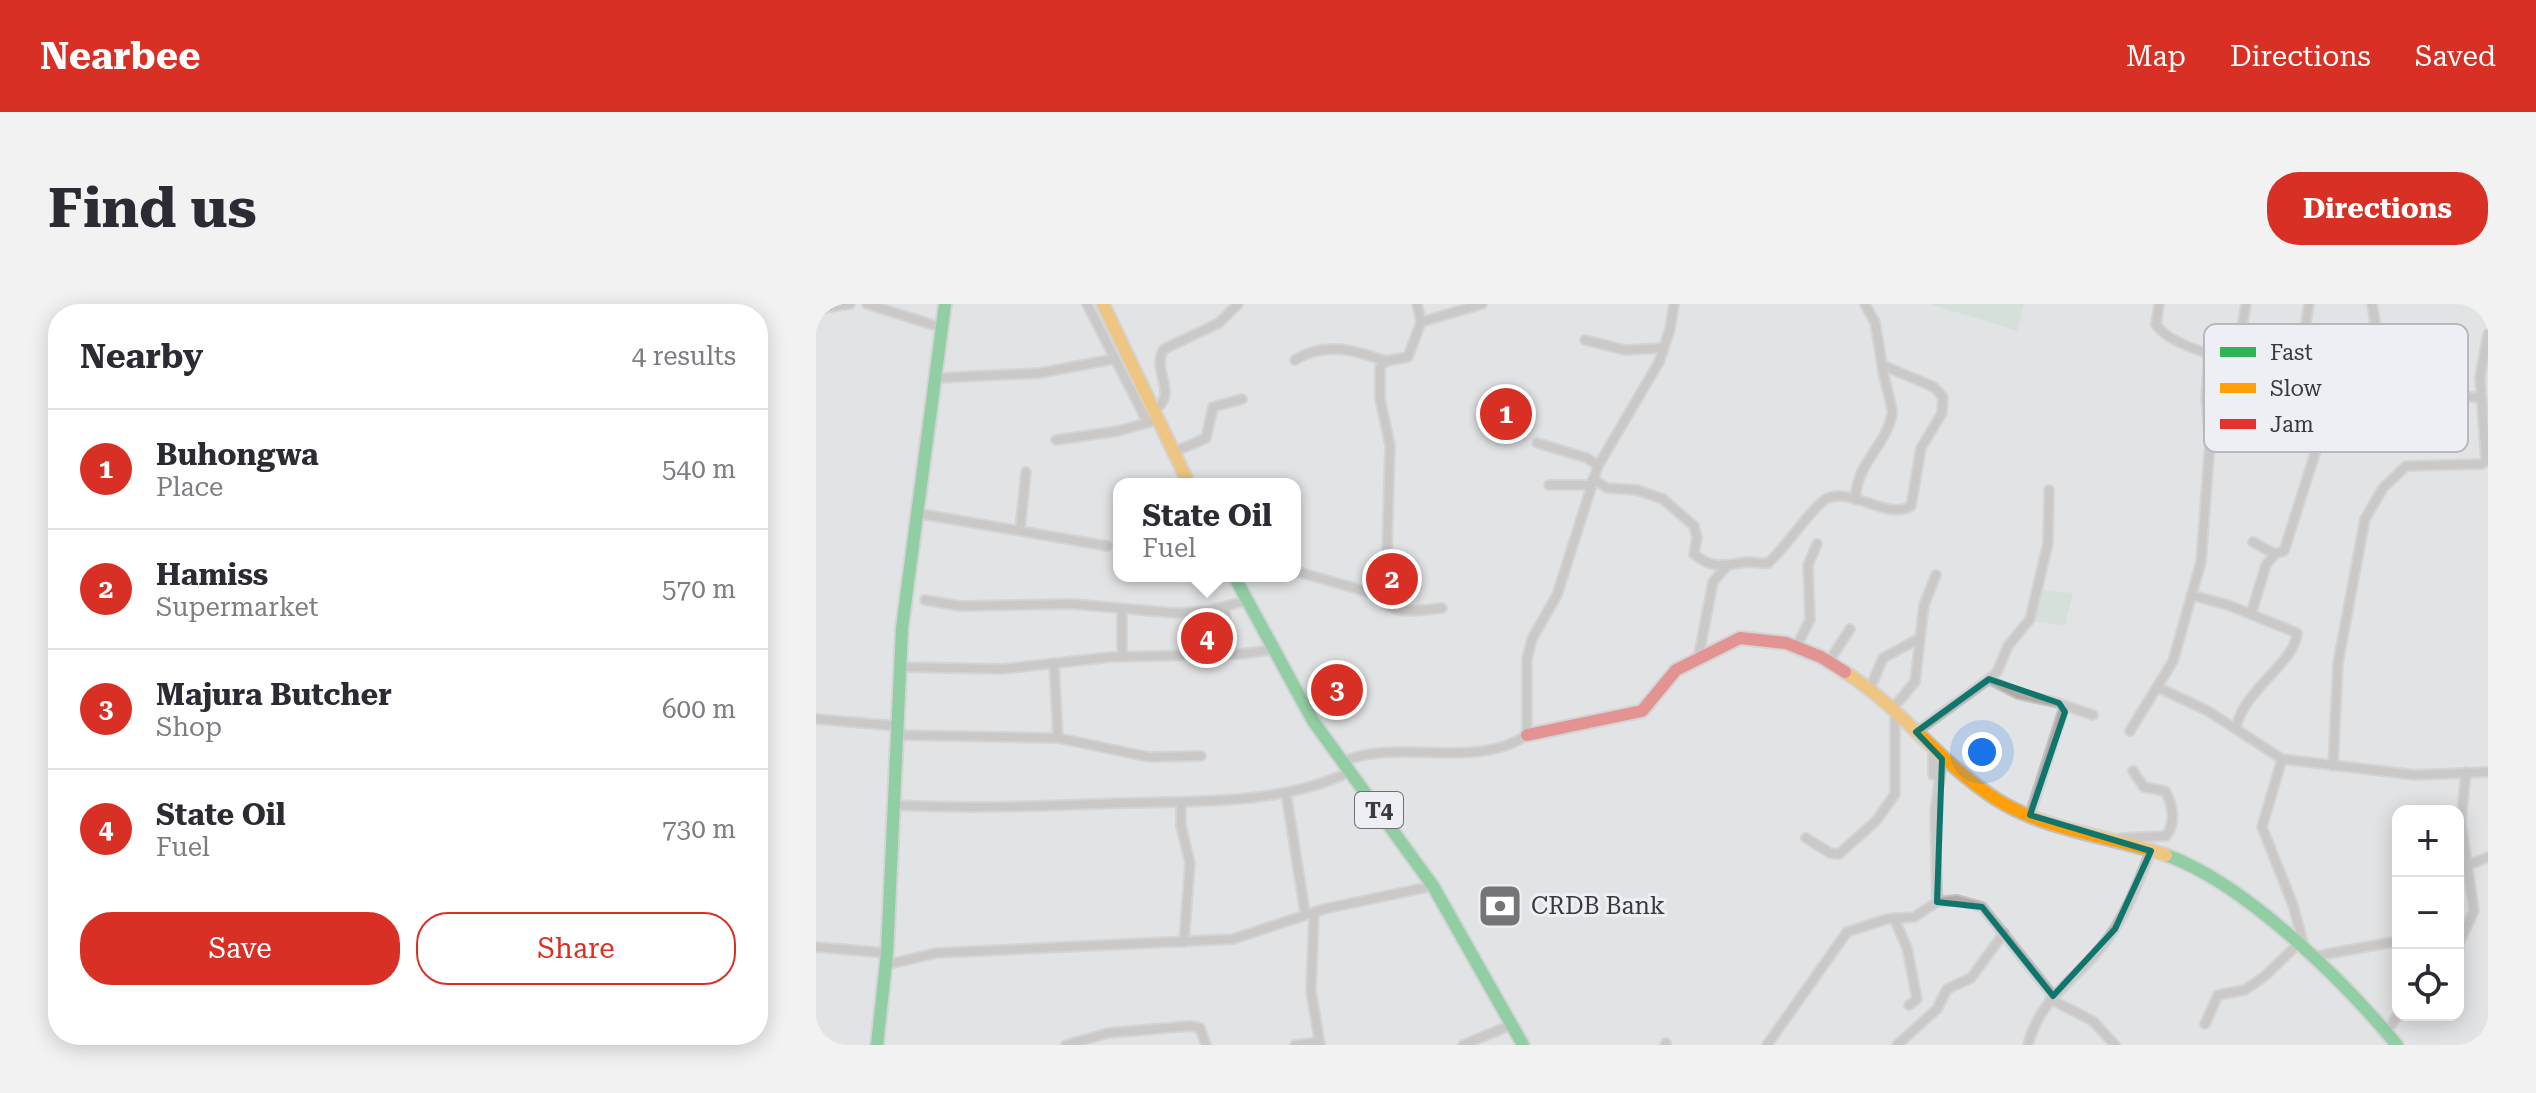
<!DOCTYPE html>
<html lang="en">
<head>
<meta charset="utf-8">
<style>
	:root { --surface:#fff; --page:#f2f2f3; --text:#2b2b33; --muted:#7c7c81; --line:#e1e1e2; --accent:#d93025 }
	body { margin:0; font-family:"Roboto Serif",serif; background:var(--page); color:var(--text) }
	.controls { position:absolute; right:24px; bottom:24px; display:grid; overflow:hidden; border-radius:16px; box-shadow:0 4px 20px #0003 }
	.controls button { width:72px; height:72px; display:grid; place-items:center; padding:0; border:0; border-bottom:2px solid var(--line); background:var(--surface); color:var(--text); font:40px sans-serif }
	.you { position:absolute; left:1166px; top:448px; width:28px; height:28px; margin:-20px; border:6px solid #fff; border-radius:50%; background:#1a73e8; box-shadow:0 0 0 12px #1a73e833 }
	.badge { display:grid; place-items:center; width:52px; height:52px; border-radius:50%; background:var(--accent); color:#fff; font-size:26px; font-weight:700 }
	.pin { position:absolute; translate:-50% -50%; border:4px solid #fff; box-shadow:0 2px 8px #0006 }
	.popup { position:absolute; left:297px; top:174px; width:188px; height:104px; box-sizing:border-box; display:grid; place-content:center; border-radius:16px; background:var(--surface); filter:drop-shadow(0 2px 6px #0005); font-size:26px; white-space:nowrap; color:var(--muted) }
	.popup b { font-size:30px; color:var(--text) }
	.popup::after { content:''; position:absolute; left:50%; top:100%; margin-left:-16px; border:16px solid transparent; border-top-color:var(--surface) }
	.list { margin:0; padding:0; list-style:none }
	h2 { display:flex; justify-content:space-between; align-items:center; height:104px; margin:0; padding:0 32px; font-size:34px }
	h2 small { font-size:26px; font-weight:400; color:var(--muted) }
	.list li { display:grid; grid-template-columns:52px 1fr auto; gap:24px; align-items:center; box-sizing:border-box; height:120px; padding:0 32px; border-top:2px solid var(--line) }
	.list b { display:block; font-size:30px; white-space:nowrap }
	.list p { margin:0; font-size:26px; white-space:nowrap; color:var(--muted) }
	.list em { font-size:26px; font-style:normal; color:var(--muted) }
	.actions { display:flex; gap:16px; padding:24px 32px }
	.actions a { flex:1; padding:18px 0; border:2px solid var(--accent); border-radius:32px; text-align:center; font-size:28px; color:var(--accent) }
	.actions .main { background:var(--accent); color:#fff }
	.icon { flex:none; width:44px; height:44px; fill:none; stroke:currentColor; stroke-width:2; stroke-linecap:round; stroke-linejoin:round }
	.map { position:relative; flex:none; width:1672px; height:741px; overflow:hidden; border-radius:32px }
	header { display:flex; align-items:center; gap:48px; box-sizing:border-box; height:112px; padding:0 40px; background:var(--accent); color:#fff }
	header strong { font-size:38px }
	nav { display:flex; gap:44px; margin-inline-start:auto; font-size:28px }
	.intro { display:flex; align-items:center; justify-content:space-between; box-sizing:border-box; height:192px; padding:0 48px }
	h1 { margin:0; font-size:56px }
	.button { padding:20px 36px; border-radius:32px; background:var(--accent); color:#fff; font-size:28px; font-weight:700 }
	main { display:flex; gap:48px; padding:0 48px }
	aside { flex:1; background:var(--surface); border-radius:32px; box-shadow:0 4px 20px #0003 }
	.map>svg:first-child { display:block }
	.green { fill:#c7dccc }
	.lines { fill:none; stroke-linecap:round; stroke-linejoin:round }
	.street-casing { stroke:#c1c1c2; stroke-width:12 }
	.fast-casing { stroke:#c1c1c2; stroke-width:16 }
	.slow-casing { stroke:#c1c1c2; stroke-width:16 }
	.jam-casing { stroke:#c1c1c2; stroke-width:16 }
	.street { stroke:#b0a9a4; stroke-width:8 }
	.fast { stroke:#30b455; stroke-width:12 }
	.slow { stroke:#ff9f0a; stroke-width:12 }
	.jam { stroke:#e5322d; stroke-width:12 }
	.marked { fill:none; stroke:#0f766e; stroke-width:6; stroke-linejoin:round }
	.labels { text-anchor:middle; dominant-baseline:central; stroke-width:6; stroke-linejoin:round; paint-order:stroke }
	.shield { fill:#eeeff4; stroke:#707073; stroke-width:2 }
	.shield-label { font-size:22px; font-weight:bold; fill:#3a3a3c }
	.poi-label { font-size:24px; fill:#3a3a3c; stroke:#eeeff4; text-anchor:start }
	.key { fill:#eeeff4; stroke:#b8b9bd; stroke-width:2 }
	.key-label { font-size:22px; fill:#3a3a3c }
</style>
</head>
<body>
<header>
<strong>Nearbee</strong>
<nav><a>Map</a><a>Directions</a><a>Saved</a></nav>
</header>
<div class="intro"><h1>Find us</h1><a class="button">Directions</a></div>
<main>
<aside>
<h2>Nearby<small>4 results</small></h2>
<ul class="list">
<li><span class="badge">1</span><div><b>Buhongwa</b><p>Place</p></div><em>540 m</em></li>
<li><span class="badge">2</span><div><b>Hamiss</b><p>Supermarket</p></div><em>570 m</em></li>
<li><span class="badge">3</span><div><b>Majura Butcher</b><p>Shop</p></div><em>600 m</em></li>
<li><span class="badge">4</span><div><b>State Oil</b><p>Fuel</p></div><em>730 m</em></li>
</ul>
<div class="actions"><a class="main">Save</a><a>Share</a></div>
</aside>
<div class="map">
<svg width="1672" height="741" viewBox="0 0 1672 741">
	<rect width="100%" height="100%" fill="#e2e3e5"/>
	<g class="green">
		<path d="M1114,0H1208L1201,27Z"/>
		<path d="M1226,286L1257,289L1249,322L1218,317Z"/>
	</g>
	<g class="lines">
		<g class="street-casing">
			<g id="street">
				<path d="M51,0L127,24"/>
				<path d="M271,0L332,119"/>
				<path d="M601,0L605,18"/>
				<path d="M1343,0L1340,20C1364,65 1609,88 1665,94"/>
				<path d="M0,5L34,0"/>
				<path d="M769,36L809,46L848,44"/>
				<path d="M479,56C509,37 538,46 570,57"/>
				<path d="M1413,56L1425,29L1430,0"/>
				<path d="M1482,68L1493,0"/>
				<path d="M121,74L224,69L298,55"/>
				<path d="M338,107C364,88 334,67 348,45L403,19L422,0"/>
				<path d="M240,136L302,127L334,118"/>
				<path d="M721,139L771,154L782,162"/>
				<path d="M358,148L390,134L397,103L426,95"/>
				<path d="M777,175L791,184L821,186L847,195L878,222L881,234L878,250C898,267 911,260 933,258C939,258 945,260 952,259C968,246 996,203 1010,195C1036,182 1071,217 1095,202L1105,144L1126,109L1127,93L1118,83L1066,61L1059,18L1049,0"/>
				<path d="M733,181H776"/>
				<path d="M1040,196C1038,161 1070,143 1076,110C1077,101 1067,74 1066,61"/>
				<path d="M100,209L291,242"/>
				<path d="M204,226L210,168"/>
				<path d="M1437,238L1459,250L1468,247L1517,93L1559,18L1556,0"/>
				<path d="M479,267L556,289L570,283L574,141L564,95V63L570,57L592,53L605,18L666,0"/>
				<path d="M556,289C582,313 592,307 626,304"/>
				<path d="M1375,291L1412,301L1481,329C1480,358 1427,386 1420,424"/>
				<path d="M109,296L144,302L256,300L359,309L391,307L430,297"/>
				<path d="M408,303L415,345"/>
				<path d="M306,307V346"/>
				<path d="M1436,307L1450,261L1459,250"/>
				<path d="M980,343L994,316L992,261L1001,240"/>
				<path d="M882,355L897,278L910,263"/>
				<path d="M1014,356L1034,325"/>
				<path d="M238,359L242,434"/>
				<path d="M84,363L186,365L295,353L425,350L455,346"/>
				<path d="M1173,375L1202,390L1243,399L1248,404L1214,511"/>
				<path d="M1341,383L1392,407L1466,455L1599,471L1672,468"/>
				<path d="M1054,385L1067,354L1104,334"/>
				<path d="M1247,401L1277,411"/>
				<path d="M1077,404L1099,378L1108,301L1120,271"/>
				<path d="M0,415L80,422"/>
				<path d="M1314,427L1357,357L1385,258L1394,138L1390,95L1393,51"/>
				<path d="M1100,428L1173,375L1181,368L1192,342L1214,315L1232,239L1233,186"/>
				<path d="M80,431L242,434L333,453L385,452"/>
				<path d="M1117,446V471"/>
				<path d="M1466,455L1446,523L1477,601L1489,646"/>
				<path d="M526,458C584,433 659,467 711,431V355L716,335L741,291L782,162L843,58L854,25L858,0"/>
				<path d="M1517,462L1522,359L1549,215L1567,184L1590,162L1666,160L1670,157L1664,73L1672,30"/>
				<path d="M470,489L489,608"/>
				<path d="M365,500V522L374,559L368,638"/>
				<path d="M77,501C153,505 229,502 304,499C378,497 466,501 533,468"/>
				<path d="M990,534L1014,549L1023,550L1060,517L1079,490V408"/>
				<path d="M1306,534L1350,532C1360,519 1357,500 1349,487L1328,483L1317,467"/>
				<path d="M1652,561L1672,553"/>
				<path d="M1121,598L1141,596L1166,603L1237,692"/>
				<path d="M498,609L495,687L504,741"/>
				<path d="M1078,614L1091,644L1101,695L1093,701"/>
				<path d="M1642,641L1658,607L1645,518L1650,468"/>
				<path d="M0,643L71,649"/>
				<path d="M1495,653L1582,637"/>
				<path d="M70,661L120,649L417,635L508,605L617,582"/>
				<path d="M1234,695L1277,717L1299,741"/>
				<path d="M1389,720L1402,691L1429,686L1449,672L1480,642"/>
				<path d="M1571,728L1582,710"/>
				<path d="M250,741L292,729L374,722L384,724L390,741"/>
				<path d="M479,741L503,738"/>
				<path d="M647,741L695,721"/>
				<path d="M849,741L850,739"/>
				<path d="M951,741L1031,628L1071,615L1098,613L1121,598L1119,508L1126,455"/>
				<path d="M1081,741L1121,705L1131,685L1155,674L1188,629"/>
				<path d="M1212,741C1223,695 1261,675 1288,640C1310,612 1322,579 1335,547"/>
			</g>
		</g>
		<g class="fast-casing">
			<g id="fast">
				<path d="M418,272L497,417L617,582L707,741"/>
				<path d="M1350,551C1430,580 1527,676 1581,741"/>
				<path d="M61,741L71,649L86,324L129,0"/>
			</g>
		</g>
		<g class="slow-casing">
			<g id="slow">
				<path d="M287,0L373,180"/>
				<path d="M1029,368C1084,403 1124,459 1180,495C1230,527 1295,532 1350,551"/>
			</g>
		</g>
		<g class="jam-casing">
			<path id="jam" d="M711,431L826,407L860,366L924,334L970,339L1005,353L1029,368"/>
		</g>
		<use href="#street" class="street"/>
		<use href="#fast" class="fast"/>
		<use href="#slow" class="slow"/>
		<use href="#jam" class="jam"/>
	</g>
	<path d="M0 0H1672V741H0ZM1173,375L1243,399L1249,408L1214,511L1335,547L1299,625L1237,692L1166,603L1121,598L1126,455L1100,428Z" fill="#e2e3e5" fill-opacity=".55" fill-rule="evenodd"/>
	<path class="marked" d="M1173,375L1243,399L1249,408L1214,511L1335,547L1299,625L1237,692L1166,603L1121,598L1126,455L1100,428Z"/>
	<defs>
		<g id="bank-square" transform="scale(2.3)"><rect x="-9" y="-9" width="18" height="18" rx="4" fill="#757577" stroke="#eeeff4"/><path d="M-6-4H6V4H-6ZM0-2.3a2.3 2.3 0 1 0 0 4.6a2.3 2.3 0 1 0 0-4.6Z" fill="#fff"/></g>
	</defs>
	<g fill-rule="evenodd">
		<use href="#bank-square" x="684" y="602"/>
	</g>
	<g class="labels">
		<rect class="shield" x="539" y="488" width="48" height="36" rx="6"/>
		<g class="shield-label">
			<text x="563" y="506">T4</text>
		</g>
		<g class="poi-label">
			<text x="715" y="602">CRDB Bank</text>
		</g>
	</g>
	<rect x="1388" y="20" width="264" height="128" rx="12" class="key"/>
	<rect x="1404" y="43" width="36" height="10" fill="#30b455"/>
	<rect x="1404" y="79" width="36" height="10" fill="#ff9f0a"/>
	<rect x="1404" y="115" width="36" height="10" fill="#e5322d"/>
	<g class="key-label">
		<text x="1454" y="56">Fast</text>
		<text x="1454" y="92">Slow</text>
		<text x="1454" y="128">Jam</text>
	</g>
</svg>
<div class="controls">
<button>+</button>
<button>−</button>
<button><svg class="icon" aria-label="locate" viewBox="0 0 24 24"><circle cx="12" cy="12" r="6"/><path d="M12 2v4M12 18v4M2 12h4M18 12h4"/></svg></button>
</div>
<div class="you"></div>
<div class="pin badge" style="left:690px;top:110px">1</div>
<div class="pin badge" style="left:576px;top:275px">2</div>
<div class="pin badge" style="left:521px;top:386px">3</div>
<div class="pin badge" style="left:391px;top:334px">4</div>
<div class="popup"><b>State Oil</b>Fuel</div>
</div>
</main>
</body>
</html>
